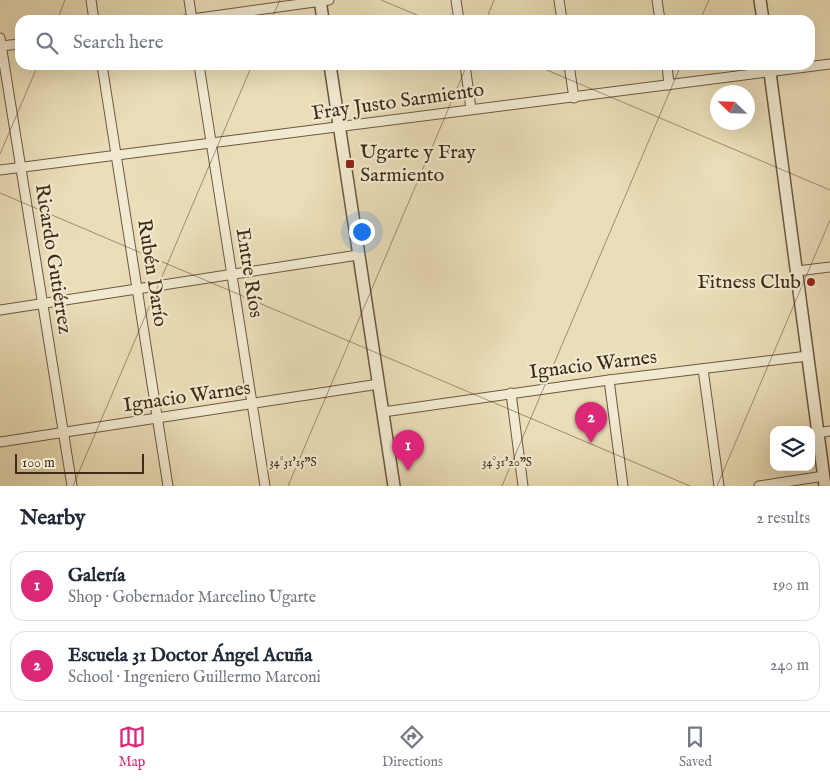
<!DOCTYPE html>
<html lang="en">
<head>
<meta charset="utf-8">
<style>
	:root { --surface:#fff; --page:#f2f2f3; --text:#1f2937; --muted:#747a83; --line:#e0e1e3; --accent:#db2777 }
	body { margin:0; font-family:"IM FELL English",serif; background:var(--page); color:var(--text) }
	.controls { position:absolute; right:15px; bottom:15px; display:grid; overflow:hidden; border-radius:10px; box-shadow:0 5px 20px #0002 }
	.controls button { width:45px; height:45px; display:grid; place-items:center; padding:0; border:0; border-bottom:1px solid var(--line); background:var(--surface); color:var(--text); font:25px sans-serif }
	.compass { position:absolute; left:710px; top:85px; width:45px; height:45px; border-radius:50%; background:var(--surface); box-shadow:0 5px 20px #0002; rotate:293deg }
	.scale { position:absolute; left:15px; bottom:12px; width:129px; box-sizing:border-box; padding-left:5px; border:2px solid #3f2c18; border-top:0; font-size:14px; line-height:18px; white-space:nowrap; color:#3f2c18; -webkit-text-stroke:4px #f1e9d0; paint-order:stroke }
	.you { position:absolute; left:361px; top:231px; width:18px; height:18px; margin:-12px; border:4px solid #fff; border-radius:50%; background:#1a73e8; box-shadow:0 0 0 8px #1a73e833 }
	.badge { display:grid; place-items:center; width:32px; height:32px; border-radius:50%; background:var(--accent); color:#fff; font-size:16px; font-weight:700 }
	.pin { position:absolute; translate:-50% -41px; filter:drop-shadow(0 1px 2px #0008) }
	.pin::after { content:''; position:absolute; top:26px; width:18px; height:15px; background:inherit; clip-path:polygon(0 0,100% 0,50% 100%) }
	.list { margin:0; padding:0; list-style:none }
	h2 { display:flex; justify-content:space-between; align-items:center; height:65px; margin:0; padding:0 20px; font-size:21px }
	h2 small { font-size:16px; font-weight:400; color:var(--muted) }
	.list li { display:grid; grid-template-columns:32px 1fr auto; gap:15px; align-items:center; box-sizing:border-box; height:70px; margin:0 10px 10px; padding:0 10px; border:1px solid var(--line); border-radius:15px }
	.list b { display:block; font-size:19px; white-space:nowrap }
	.list p { margin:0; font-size:16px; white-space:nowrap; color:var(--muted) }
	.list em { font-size:16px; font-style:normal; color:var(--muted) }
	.icon { flex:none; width:28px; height:28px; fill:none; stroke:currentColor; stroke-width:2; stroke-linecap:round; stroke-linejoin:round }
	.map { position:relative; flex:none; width:830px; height:486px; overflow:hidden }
	.search { position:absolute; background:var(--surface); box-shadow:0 5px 20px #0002; left:15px; right:15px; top:15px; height:55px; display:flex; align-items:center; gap:12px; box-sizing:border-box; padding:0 18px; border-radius:15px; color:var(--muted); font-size:19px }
	.sheet { height:225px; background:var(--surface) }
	nav { display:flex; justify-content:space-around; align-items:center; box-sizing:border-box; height:70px; border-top:1px solid var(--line); background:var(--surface); font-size:14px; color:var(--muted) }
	nav a { display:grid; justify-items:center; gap:2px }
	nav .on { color:var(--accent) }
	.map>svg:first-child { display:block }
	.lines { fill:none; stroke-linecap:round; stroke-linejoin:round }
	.minor-casing { stroke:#6a5840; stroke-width:11 }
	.tertiary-casing { stroke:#6a5840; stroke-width:14 }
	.minor { stroke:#f1e9d0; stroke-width:9 }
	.tertiary { stroke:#f1e9d0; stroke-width:11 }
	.ticks { fill:none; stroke:#3f2c18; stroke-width:1; stroke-opacity:0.45 }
	.poi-dot { fill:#8f2418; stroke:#f1e9d0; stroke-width:2 }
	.labels { text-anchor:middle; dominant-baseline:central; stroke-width:4.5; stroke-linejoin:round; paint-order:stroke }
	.street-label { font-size:20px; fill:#3f2c18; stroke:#f1e9d0 }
	.poi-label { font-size:20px; fill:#3f2c18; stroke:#f1e9d0; text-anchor:start }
	.ticks-label { font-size:12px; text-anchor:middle; fill:#3f2c18; stroke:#f1e9d0; stroke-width:4.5; stroke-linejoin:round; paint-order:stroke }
</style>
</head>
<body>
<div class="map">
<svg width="830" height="486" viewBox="0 0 830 486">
	<rect width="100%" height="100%" fill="#eaddb7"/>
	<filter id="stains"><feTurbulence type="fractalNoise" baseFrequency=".004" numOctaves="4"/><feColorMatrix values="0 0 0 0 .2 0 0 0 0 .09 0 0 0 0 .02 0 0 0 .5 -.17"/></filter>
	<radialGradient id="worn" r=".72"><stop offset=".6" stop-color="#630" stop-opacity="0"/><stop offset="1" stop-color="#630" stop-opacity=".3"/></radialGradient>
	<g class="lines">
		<g class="minor-casing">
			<g id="minor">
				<path d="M91,0L94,20"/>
				<path d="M189,0L192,20"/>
				<path d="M456,0L459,20"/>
				<path d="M559,0L562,20"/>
				<path d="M657,0L660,20"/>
				<path d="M185,20L329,0"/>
				<path d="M0,38L72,486"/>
				<path d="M0,46L20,44"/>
				<path d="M102,65L168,486"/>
				<path d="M199,65L265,486"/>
				<path d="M465,65L471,109"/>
				<path d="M569,65L574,98"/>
				<path d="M667,65L669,85"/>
				<path d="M0,170L830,64"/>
				<path d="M797,271L830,267"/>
				<path d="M0,310L358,255"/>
				<path d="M703,369L719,486"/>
				<path d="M609,380L623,486"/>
				<path d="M511,393L523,486"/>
				<path d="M383,412L609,380L808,356"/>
				<path d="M818,433L830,431"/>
				<path d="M0,442L379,384"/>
				<path d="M759,486L824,476"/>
			</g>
		</g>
		<g class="tertiary-casing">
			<g id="tertiary">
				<path d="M320,0L323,20"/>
				<path d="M760,0L763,20"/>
				<path d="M330,65L394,486"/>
				<path d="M769,65L825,486"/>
			</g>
		</g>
		<use href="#minor" class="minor"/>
		<use href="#tertiary" class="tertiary"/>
	</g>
	<path class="ticks" d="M381,0L429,20M57,20L65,0M271,20L280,0M486,20L494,0M700,20L709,0M535,65L830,190M0,154L38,65M0,193L690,486M73,486L252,65M288,486L467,65M502,486L681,65M717,486L830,220"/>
	<g class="poi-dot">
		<rect x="345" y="159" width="10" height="10" rx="2.5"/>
		<circle cx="811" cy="282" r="5"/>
	</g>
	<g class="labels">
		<g class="street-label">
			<text transform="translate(398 102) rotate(-8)">Fray Justo Sarmiento</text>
			<text transform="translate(53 259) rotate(81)">Ricardo Gutiérrez</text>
			<text transform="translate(152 273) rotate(81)">Rubén Darío</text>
			<text transform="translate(249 273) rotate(81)">Entre Ríos</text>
			<text transform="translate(593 365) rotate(-7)">Ignacio Warnes</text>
			<text transform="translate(187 397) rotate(-8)">Ignacio Warnes</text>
		</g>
		<g class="poi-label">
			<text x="360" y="152">Ugarte y Fray<tspan x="360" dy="23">Sarmiento</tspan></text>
			<text x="801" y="282" text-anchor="end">Fitness Club</text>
		</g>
	</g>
	<g class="ticks-label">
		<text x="293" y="466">34°31'15"S</text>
		<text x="507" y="466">34°31'20"S</text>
	</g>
	<rect width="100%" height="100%" filter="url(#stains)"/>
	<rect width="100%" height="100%" fill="url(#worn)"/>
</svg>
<div class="controls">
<button><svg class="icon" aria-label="layers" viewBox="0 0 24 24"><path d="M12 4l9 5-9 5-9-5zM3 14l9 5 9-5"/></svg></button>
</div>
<svg class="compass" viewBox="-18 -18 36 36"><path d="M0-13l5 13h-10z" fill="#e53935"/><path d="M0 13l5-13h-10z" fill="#747a83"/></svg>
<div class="scale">100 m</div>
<div class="you"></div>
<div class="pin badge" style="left:408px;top:471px">1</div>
<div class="pin badge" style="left:591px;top:443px">2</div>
<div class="search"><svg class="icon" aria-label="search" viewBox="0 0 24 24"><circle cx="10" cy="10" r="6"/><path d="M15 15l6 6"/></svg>Search here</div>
</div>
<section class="sheet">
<h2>Nearby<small>2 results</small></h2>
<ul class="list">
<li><span class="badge">1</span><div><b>Galería</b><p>Shop · Gobernador Marcelino Ugarte</p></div><em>190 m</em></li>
<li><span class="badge">2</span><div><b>Escuela 31 Doctor Ángel Acuña</b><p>School · Ingeniero Guillermo Marconi</p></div><em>240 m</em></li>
</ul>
</section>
<nav>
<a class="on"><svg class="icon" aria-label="map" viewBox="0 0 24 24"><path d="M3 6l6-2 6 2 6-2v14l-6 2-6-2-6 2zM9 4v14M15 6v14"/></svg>Map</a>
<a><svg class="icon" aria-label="directions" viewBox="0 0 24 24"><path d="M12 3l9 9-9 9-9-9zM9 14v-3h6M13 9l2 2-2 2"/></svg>Directions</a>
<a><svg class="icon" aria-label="saved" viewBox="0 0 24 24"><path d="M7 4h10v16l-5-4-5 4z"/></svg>Saved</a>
</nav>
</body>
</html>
